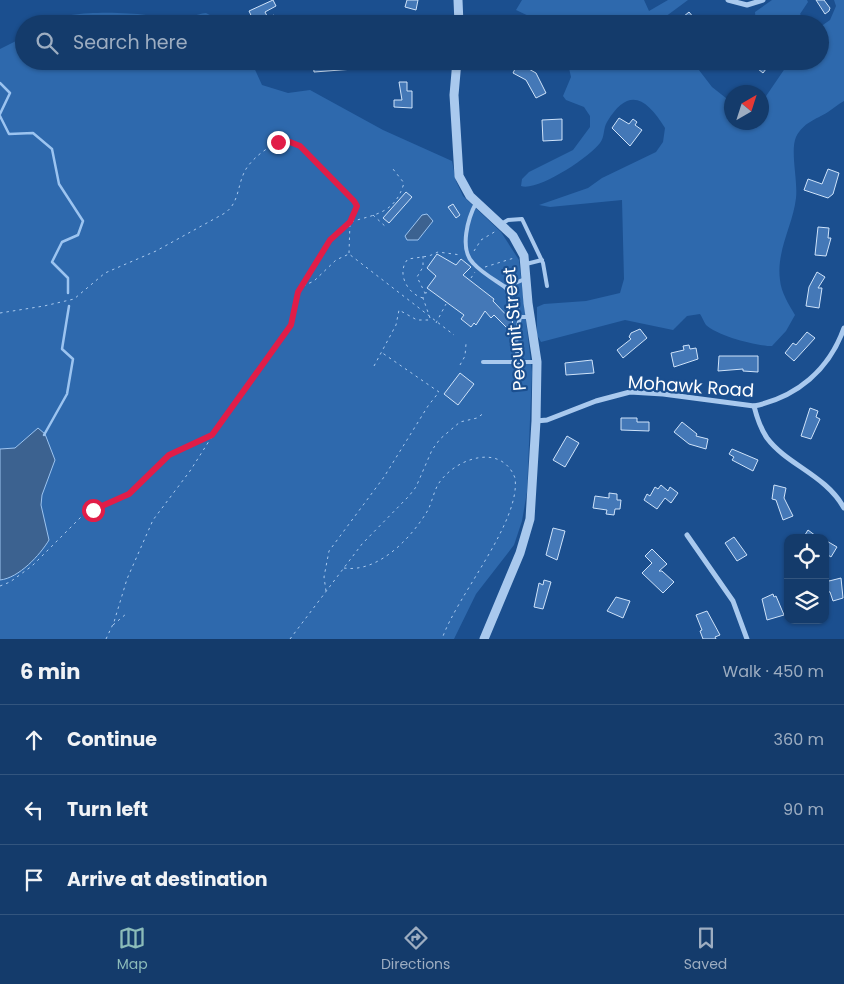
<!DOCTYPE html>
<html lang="en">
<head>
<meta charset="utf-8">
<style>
	:root { --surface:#143b6b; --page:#1d4271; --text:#f1f3f6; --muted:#9dadc1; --line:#33557e; --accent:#8bbbb9 }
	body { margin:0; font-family:Poppins,sans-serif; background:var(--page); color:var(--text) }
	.controls { position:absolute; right:15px; bottom:15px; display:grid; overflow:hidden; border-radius:10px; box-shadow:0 1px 4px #0004 }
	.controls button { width:45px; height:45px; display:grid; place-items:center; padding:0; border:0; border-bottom:1px solid var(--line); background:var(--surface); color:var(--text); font:25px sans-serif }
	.compass { position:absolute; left:724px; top:85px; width:45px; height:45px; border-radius:50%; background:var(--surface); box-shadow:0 1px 4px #0004; rotate:39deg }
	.stop { position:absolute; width:15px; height:15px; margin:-11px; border:4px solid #e11d48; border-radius:50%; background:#fff }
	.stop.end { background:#e11d48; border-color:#fff; box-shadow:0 1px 5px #0008 }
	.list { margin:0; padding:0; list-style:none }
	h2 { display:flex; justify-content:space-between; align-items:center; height:65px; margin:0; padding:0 20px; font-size:21px }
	h2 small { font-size:16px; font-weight:400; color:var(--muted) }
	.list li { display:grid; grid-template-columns:32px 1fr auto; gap:15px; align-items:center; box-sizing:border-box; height:70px; padding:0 20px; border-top:1px solid var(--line) }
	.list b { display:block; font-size:19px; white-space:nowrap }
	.list em { font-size:16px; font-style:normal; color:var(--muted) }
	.icon { flex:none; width:28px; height:28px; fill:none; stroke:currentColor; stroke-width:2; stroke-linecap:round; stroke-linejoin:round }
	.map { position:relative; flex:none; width:844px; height:639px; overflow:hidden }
	.search { position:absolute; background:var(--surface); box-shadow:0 1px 4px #0004; left:15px; right:15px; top:15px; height:55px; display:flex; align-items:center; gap:12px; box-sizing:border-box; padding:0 18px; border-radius:28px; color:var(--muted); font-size:19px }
	.sheet { height:275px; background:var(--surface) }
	nav { display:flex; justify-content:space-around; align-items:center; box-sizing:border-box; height:70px; border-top:1px solid var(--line); background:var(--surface); font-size:14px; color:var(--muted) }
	nav a { display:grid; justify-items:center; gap:2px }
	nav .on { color:var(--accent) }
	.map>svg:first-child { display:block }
	.green { fill:#2e69ad }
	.water { fill:#3c6290; stroke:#9cc4f0 }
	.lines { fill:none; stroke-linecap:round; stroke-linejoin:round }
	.stream { stroke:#9cc4f0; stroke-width:2.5 }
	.building { fill:#4478b7; stroke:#cfe3fa }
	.path { stroke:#a9c9ee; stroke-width:1; stroke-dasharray:2.5 4; stroke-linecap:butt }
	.service { stroke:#a9c9ee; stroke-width:4 }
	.minor { stroke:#a9c9ee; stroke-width:5 }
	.tertiary { stroke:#a9c9ee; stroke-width:9 }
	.route { stroke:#e11d48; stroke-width:6 }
	.labels { text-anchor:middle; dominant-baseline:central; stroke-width:4.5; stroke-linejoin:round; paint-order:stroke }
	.street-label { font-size:18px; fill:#fff; stroke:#1b4f8f }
</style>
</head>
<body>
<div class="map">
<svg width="844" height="639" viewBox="0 0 844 639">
	<rect width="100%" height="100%" fill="#1b4f8f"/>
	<g class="green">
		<path d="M522,0H644L649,11L668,0H688L665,17L669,24H536L535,19L516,10Z"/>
		<path d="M772,0H807L808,2L800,14L808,24H756L755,12Z"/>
		<path d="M834,0H844V101C838,104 834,108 828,112C815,120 804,122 796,137C790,151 798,180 796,198C793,225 776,251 780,280C781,292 789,305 795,315L786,331L772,346C756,346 718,336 706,325C704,322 702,317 700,314L687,316L673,330L625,320L541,342L537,335V307L544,304L586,301L620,293L624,279L622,200L550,207L539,205L588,188L602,178L656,152L663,142L665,128C647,99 629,85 607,122C603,128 605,137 600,143C590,157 537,192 521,186L522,179L529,172L573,150L590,127V116L584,107L566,100L563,96L571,77L568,64L563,61H692L712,87L731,102L732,122H762V102L790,61H820V27L830,20L836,6Z"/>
		<path d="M206,13L227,24H44C65,10 120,12 146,15C155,16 166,20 176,20C186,19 196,14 206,13Z"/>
		<path d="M24,37V61H251L262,85L288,93L310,90L383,130L452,161L456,181L463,196L501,232L519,260L532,372L527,492L522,521L514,545L476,594L454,639H0V49Z"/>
	</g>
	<g class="water">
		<path d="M427,214L433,221L418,240H407L405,236L422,215Z"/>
		<path d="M38,428L45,434L55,460L42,495L41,505L49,540C40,555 19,578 0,580V449L15,448Z"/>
	</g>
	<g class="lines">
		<g class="stream">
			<path d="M0,83L10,93L0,114"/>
			<path d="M0,116L9,134L33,133L52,149L59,184L83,221L78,235L62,242L52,262L68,278V293"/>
			<path d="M44,435L67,394L73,359L62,349L69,306"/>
		</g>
	</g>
	<g class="building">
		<path d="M273,0L276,6L265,12L268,18L274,15L278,21L272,24H255L249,11Z"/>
		<path d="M407,0H418L416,10L405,7Z"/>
		<path d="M816,0H824L830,8L829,11L825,14Z"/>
		<path d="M689,12L699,24H679L677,22Z"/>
		<path d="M505,19V24H491V20Z"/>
		<path d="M313,61H353L354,69L314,72Z"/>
		<path d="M748,61H772L763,73Z"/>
		<path d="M518,63L536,73L546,93L536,98L526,80L513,73Z"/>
		<path d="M399,82H407V91H412V108L394,107V100H402Z"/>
		<path d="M619,118L629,124L633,119L637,122L635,125L642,130L630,146L612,128Z"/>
		<path d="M562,119V140L543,141L542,120Z"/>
		<path d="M828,169L839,173L833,194L828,198L804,190L808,179L822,184Z"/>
		<path d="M406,192L412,197L389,223L383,218Z"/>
		<path d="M453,204L460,215L456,218L448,207Z"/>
		<path d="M818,227L829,228L828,238H831L826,256L815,255Z"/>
		<path d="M437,254L456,265L461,259L471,267L463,275L494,299L493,301L513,322L507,328L494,315L491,318L485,311L476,325L474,323L471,327L461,319L464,315L427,288L436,276L427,268Z"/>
		<path d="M817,272L825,277L818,288H822L819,308L806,306L809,287Z"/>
		<path d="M640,329L647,338L623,358L617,350L631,339L629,337L631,333Z"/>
		<path d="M807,332L815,338L794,361L785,353L793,343L796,345Z"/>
		<path d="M689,345L690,349L696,348L698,359L674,367L671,353L684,350L683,346Z"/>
		<path d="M719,356H758V372L743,371V369L718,371Z"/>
		<path d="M592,360L594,373L566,375L565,363Z"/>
		<path d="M460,373L474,384L458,405L444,394Z"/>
		<path d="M810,408L818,411L816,417L820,419L811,439L801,436Z"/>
		<path d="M621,418H637V422H649V431L621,430Z"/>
		<path d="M682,422L697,434L696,436L708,439L706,449L689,444L674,432Z"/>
		<path d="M567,436L579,443L565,467L553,460Z"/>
		<path d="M732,449L758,460L753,471L732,460L734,457L729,454Z"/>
		<path d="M661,485L668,491L670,487L678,493L671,503L665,498L657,509L644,500L647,494L650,496L655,487L658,489Z"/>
		<path d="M774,485L786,488L784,498L793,516L783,520L776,500L772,499Z"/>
		<path d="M609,493L617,494V500H621L620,509H615L614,515L606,514L607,510L593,508L595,496L609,498Z"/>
		<path d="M553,528L565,531L557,560L546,555Z"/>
		<path d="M808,530L816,536L822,538H803Z"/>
		<path d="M734,537L747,555L737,561L725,543Z"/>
		<path d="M825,540L837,547L831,557L825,553Z"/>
		<path d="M652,549L667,564L659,571H662L674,582L663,593L642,573L652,563L645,556Z"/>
		<path d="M841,578L843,598L833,601L830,592L826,591L825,579H828L829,581Z"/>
		<path d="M544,580L551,582L543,609L534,607L539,583L543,585Z"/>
		<path d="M773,594L774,597L776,596L784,615L767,620L762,599Z"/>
		<path d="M616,597L630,601L623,618L607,611Z"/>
		<path d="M707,611L720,635L715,637L716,639H703L700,631L702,630L696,615Z"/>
	</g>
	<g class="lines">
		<g class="path">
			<path d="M373,215L387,228"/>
			<path d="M474,251L481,240L496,231"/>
			<path d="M349,253L350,222C377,214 395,213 404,183L393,169"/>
			<path d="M423,256V267L417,277L425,293"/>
			<path d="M485,267L514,258"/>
			<path d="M471,278L475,272"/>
			<path d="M423,298C407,294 396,272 408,259L429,256L438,252L461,255"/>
			<path d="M0,313L44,306L74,299L105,273L156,251L225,213C240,202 237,184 246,169C254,156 278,137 294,142C303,146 349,194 357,204L350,222L330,241L302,286"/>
			<path d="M430,318L423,298L425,293L431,292"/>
			<path d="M436,323L446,304"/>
			<path d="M460,365L465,356L466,344"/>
			<path d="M374,366L396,325L399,310L417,320H431"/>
			<path d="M344,568C379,573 412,537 428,510C433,500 434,488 442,479C460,457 502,444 515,478C521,522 457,595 442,639"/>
			<path d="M0,586L10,582L32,566L83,515L129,494L169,455L212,435"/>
			<path d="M326,591L324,577L329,551L384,477L428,406L439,392L381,352"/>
			<path d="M113,625L126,614"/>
			<path d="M106,639L114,622L127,579L153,520L190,471L232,405L291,325L296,296L301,287L314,281L336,260L349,254L454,335"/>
			<path d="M290,639L362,544L409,496L416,487L432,450L440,439L460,422L477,418L484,413"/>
		</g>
		<g class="service">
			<path d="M476,203C468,218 459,249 473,263C482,273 495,280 505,287L525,279"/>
			<path d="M501,224L508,220L522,219L543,263L547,286"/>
			<path d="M526,264L542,260"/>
			<path d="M505,287L515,302L520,317H529"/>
			<path d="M483,362H537"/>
			<path d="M518,363L516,336L520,317"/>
		</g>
		<g class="minor">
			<path d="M728,0L747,5L763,0"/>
			<path d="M754,406C757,418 760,428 767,438C787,465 826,475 844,508"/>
			<path d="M536,421L547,420L596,401L630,392L663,394L754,406C797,397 829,370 844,328"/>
			<path d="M687,535L733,601L747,639"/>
		</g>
		<g class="tertiary">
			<path d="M458,0L459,24"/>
			<path d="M457,61L454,95L459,176L470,196L513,236L524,256L528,303L537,362L536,421L530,519L520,553L484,639"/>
		</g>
	</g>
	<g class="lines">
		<path class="route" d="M93,510L129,494L169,455L212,435L291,325L298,292L330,240L350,222L357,206L354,201L300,146L290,142H278"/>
	</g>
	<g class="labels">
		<g class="street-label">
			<text transform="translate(514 329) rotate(-95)">Pecunit Street</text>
			<text transform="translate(691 386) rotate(4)">Mohawk Road</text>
		</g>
	</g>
</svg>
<div class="controls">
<button><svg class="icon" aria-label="locate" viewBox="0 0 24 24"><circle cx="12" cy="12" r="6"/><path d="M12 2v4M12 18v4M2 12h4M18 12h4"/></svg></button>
<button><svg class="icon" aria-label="layers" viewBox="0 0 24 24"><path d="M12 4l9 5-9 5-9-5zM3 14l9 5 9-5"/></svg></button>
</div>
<svg class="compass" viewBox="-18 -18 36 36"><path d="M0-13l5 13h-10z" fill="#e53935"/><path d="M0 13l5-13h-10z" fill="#9dadc1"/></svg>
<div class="stop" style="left:93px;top:510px"></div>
<div class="stop end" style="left:278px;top:142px"></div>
<div class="search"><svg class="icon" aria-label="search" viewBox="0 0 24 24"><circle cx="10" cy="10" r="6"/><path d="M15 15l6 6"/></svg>Search here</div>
</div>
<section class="sheet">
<h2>6 min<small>Walk · 450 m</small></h2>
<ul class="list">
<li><svg class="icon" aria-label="ahead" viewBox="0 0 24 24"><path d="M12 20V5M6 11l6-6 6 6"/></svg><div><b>Continue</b></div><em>360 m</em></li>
<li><svg class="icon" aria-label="left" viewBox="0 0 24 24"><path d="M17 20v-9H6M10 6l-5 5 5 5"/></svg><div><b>Turn left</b></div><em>90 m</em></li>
<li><svg class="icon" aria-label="arrive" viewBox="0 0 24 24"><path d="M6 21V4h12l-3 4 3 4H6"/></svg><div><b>Arrive at destination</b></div></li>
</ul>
</section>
<nav>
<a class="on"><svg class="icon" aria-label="map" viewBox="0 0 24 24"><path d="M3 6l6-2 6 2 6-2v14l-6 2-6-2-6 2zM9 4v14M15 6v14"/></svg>Map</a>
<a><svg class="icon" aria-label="directions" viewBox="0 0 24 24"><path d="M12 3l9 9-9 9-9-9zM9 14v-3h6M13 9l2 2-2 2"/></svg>Directions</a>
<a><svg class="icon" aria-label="saved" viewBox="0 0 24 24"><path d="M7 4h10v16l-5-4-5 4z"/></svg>Saved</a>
</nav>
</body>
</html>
